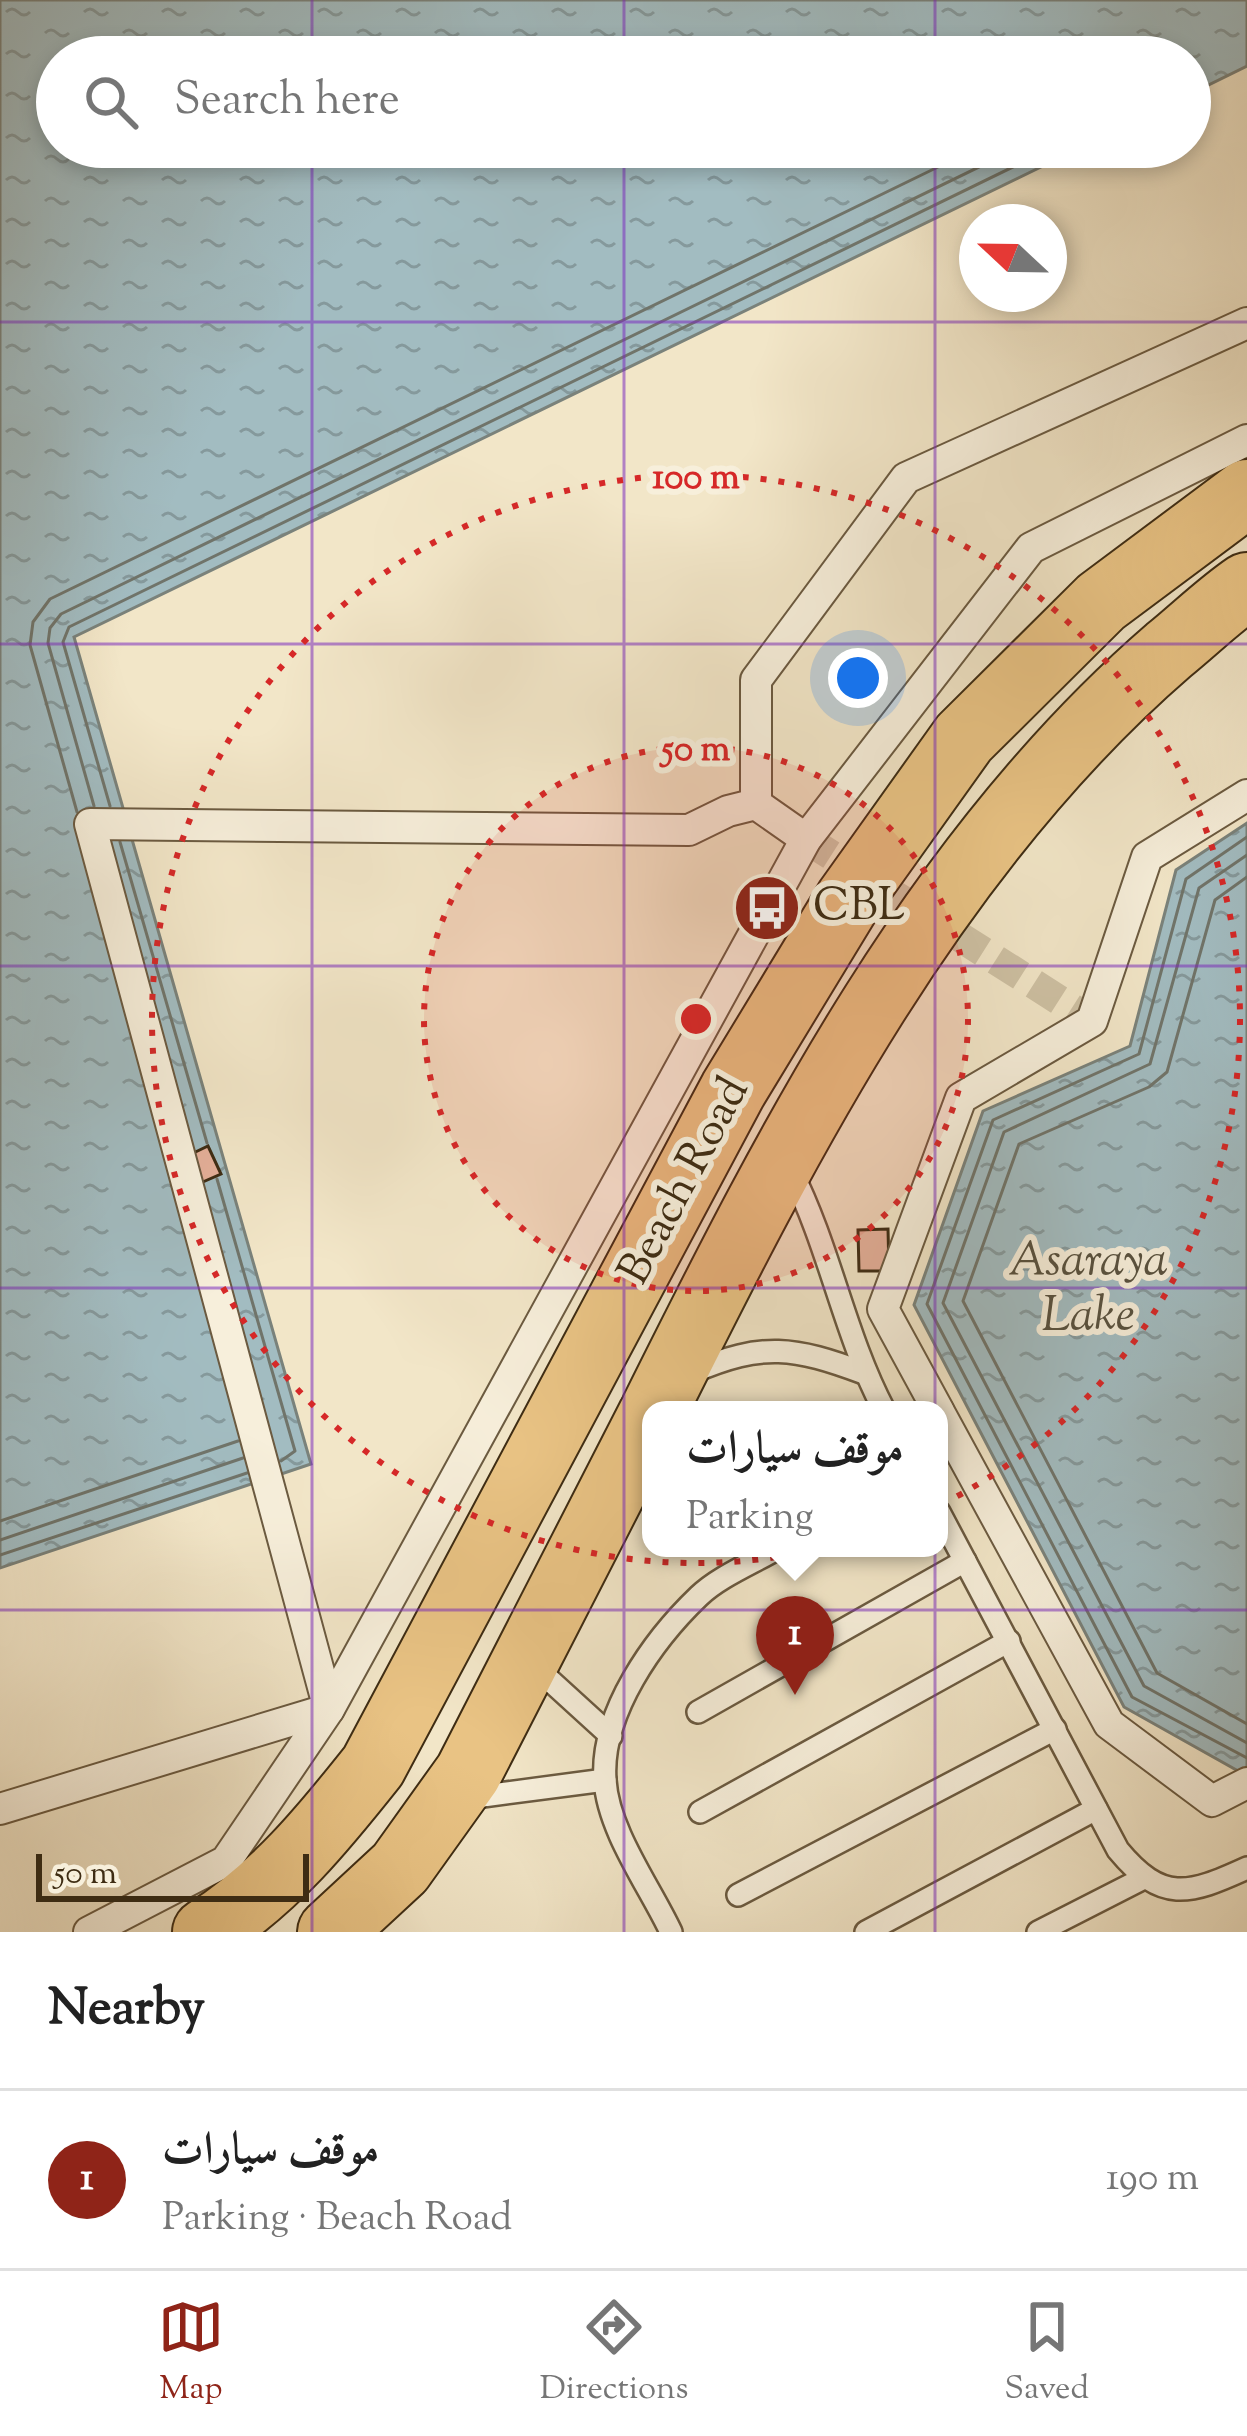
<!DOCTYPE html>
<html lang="en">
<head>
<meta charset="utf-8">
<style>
	:root { --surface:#fff; --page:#f6f6f6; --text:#222; --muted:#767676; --line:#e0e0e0; --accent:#8f2418 }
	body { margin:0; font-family:"Sorts Mill Goudy",Amiri,serif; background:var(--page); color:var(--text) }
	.compass { position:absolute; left:959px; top:204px; width:108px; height:108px; border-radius:50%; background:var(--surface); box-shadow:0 6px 18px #0003; rotate:292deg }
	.scale { position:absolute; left:36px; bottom:30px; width:273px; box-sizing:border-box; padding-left:12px; border:6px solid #3e2c13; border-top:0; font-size:33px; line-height:42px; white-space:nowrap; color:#3e2c13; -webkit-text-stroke:9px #f7efdb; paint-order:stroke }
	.you { position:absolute; left:858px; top:678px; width:42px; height:42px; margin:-30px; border:9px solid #fff; border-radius:50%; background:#1a73e8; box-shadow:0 0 0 18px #1a73e833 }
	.badge { display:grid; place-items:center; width:78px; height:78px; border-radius:50%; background:var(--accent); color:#fff; font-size:39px; font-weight:700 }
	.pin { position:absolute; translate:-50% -99px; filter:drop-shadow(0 3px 6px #0008) }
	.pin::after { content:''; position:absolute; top:63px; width:42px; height:36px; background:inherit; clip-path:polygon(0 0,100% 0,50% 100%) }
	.popup { position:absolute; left:642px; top:1401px; width:306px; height:156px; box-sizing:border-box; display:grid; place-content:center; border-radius:24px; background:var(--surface); filter:drop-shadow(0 3px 9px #0005); font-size:39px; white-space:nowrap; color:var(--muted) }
	.popup b { font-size:45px; color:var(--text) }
	.popup::after { content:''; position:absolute; left:50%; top:100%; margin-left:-24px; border:24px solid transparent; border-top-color:var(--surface) }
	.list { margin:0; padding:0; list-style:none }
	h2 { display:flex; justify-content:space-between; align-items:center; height:156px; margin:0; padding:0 48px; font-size:51px }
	h2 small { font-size:39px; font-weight:400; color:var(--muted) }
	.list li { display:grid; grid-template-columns:78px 1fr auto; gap:36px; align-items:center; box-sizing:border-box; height:180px; padding:0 48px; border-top:3px solid var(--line) }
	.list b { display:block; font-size:45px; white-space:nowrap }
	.list p { margin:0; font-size:39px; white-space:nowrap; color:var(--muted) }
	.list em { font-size:39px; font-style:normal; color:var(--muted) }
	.icon { flex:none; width:66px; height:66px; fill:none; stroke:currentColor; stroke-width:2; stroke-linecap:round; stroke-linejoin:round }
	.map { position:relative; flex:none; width:1247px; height:1932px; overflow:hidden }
	.search { position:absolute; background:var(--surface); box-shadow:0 6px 18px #0003; left:36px; right:36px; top:36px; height:132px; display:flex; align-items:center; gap:30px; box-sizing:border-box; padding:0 42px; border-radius:66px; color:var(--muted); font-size:45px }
	.sheet { height:336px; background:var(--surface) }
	nav { display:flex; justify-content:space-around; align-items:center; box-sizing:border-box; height:168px; border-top:3px solid var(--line); background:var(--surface); font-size:33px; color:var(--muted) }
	nav a { display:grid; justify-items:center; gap:6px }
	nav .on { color:var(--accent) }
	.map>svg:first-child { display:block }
	.water { fill:url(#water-ripples); stroke:#7a827b; stroke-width:3 }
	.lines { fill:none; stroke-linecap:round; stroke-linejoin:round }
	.shore { stroke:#70746a; stroke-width:3 }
	.building { fill:#e4af99; stroke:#3e2c13; stroke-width:3 }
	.pedestrian-tunnel { stroke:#cec1a4; stroke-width:30; stroke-dasharray:30 15; stroke-linecap:butt }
	.service-casing { stroke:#6b5a40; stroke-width:26 }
	.pedestrian-casing { stroke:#6b5a40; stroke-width:34 }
	.trunk-casing { stroke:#3e2c13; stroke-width:70 }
	.service { stroke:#f7efdb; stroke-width:21 }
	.pedestrian { stroke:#f7efdb; stroke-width:30 }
	.trunk { stroke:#e9c384; stroke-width:66 }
	.grid { fill:none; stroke:#7b2cbf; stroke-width:3; stroke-opacity:0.55 }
	.ring { fill:none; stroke:#d62828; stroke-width:6; stroke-dasharray:6 12 }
	.labels { text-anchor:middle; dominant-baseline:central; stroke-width:12; stroke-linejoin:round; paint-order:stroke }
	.poi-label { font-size:45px; fill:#3e2c13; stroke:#f7efdb; text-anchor:start }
	.street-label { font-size:45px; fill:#3e2c13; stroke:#f7efdb }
	.water-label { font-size:48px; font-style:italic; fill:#57503e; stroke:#f7efdb }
	.centre { fill:#d62828; stroke:#f7efdb; stroke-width:6 }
	.ring-label { font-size:36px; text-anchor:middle; font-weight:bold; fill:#d62828; stroke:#f7efdb; stroke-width:12; stroke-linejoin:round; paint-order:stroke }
</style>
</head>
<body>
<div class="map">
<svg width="1247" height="1932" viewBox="0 0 1247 1932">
	<defs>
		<pattern id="water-ripples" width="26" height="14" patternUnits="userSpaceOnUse" patternTransform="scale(3)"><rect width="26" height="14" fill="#a2bcc1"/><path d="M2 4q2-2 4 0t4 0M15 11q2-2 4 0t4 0" fill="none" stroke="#85999c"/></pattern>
	</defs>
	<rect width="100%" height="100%" fill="#f2e6c8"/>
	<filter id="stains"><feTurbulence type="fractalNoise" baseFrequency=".00167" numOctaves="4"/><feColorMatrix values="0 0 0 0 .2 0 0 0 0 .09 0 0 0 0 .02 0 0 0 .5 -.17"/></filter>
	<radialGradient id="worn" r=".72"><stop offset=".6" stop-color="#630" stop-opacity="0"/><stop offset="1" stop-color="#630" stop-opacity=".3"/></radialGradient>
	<g class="water">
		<path d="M0,0H1247V66L1190,94V57H57V147H1082L74,637L311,1464L0,1568Z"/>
		<path d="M1247,823V1768L1240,1772L1124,1707L914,1305L983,1111L1130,1046L1176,870Z"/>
	</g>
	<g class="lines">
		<g class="shore">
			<path d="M94,806L48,643L50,628L61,614L1020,147"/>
			<path d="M110,806L63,642L69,627L1054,147"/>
			<path d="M77,812L30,645L33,622L50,599L979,147"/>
			<path d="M1247,837L1186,879L1139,1054L993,1120L927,1304L1132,1697L1247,1758"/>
			<path d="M120,842L207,1143"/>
			<path d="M1247,855L1199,888L1150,1064L1004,1132L943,1303L1144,1686L1247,1743"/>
			<path d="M1247,877L1215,900L1167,1072L1149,1087L1019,1144L963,1301L1157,1673L1247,1724"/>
			<path d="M217,1179L295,1451L281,1461"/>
			<path d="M0,1521L238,1441"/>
			<path d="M0,1540L243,1458"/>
			<path d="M0,1555L247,1473"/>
		</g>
	</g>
	<g class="building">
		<path d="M208,1146L221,1174L189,1188L183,1158Z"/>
		<path d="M888,1229L889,1271H859L858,1230Z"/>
	</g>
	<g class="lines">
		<path class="pedestrian-tunnel" d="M806,839L1092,1021"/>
		<g class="service-casing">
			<g id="service">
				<path d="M791,1171C830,1248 844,1334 884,1410"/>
				<path d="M693,1372C763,1342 794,1347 864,1373"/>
				<path d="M939,1512L1118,1850C1162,1903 1188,1895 1247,1868"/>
				<path d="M532,1664L611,1736"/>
				<path d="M698,1712L965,1561"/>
				<path d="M468,1798L605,1780"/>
				<path d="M700,1812L1009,1641"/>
				<path d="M738,1895L1055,1729"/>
				<path d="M671,1932C650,1887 608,1831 605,1780C600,1713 654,1639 699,1596C720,1576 753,1563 778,1548"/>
				<path d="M866,1932L1096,1809"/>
				<path d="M1038,1932L1142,1879"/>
			</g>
		</g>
		<g class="pedestrian-casing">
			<g id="pedestrian">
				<path d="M756,804V680L906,478L1247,323"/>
				<path d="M938,1410L883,1309L961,1098L1092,1021L1147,857L1247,795"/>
				<path d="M939,1412L1109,1724L1212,1801L1247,1783"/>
				<path d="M0,1809L329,1709L806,839L1031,548L1247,440"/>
				<path d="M89,1932L226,1861L329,1709L90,824L689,830L728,811L756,804L806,839"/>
			</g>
		</g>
		<g class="trunk-casing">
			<g id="trunk">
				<path d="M654,1410C790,1137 935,852 1169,650C1195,629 1219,605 1247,586"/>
				<path d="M206,1932C275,1888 323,1829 373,1766L733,1090L849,899L964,738L1101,602L1247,493"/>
				<path d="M331,1932L400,1868L468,1773L651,1416"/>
			</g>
		</g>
		<use href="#service" class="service"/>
		<use href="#pedestrian" class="pedestrian"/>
		<use href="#trunk" class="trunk"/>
	</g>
	<path class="grid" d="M312,0V57M624,0V57M935,0V57M312,147V1932M624,147V1932M935,147V1932M0,322H1247M0,644H1247M0,966H1247M0,1288H1247M0,1610H1247"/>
	<circle cx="696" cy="1019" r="272" fill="#d62828" fill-opacity=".12"/>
	<g class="ring">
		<circle cx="696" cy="1019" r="272"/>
		<circle cx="696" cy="1019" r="544"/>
	</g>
	<defs>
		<g id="bus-disc" transform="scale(3.45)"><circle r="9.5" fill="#8f2418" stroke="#f7efdb"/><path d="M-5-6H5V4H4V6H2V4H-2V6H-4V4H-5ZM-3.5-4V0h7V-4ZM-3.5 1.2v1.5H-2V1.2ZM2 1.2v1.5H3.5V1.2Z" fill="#fff"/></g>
	</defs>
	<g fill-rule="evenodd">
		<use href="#bus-disc" x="767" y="908"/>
	</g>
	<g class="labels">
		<g class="poi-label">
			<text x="813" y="908">CBL</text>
		</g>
		<g class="street-label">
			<text transform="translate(686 1182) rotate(-62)">Beach Road</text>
		</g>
		<g class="water-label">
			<text x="1088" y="1262">Asaraya<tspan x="1088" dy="55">Lake</tspan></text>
		</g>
	</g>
	<circle cx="696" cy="1019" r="18" class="centre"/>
	<g class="ring-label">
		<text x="696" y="488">100 m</text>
		<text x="696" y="760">50 m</text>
	</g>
	<rect width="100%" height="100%" filter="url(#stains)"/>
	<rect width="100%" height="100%" fill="url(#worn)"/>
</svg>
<svg class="compass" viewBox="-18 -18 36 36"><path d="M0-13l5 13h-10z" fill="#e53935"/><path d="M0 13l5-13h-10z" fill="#767676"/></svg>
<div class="scale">50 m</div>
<div class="you"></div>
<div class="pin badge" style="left:795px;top:1695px">1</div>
<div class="popup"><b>موقف سيارات</b>Parking</div>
<div class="search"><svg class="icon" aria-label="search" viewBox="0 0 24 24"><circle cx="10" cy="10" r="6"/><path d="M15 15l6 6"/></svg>Search here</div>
</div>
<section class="sheet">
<h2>Nearby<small></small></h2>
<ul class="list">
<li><span class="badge">1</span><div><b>موقف سيارات</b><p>Parking · Beach Road</p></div><em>190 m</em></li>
</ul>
</section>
<nav>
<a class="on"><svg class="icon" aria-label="map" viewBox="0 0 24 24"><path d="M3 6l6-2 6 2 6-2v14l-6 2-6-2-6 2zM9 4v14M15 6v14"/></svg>Map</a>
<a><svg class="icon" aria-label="directions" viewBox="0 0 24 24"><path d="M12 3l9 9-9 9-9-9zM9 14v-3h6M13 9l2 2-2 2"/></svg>Directions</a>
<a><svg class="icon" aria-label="saved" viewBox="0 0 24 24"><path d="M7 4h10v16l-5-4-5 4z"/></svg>Saved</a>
</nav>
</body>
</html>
